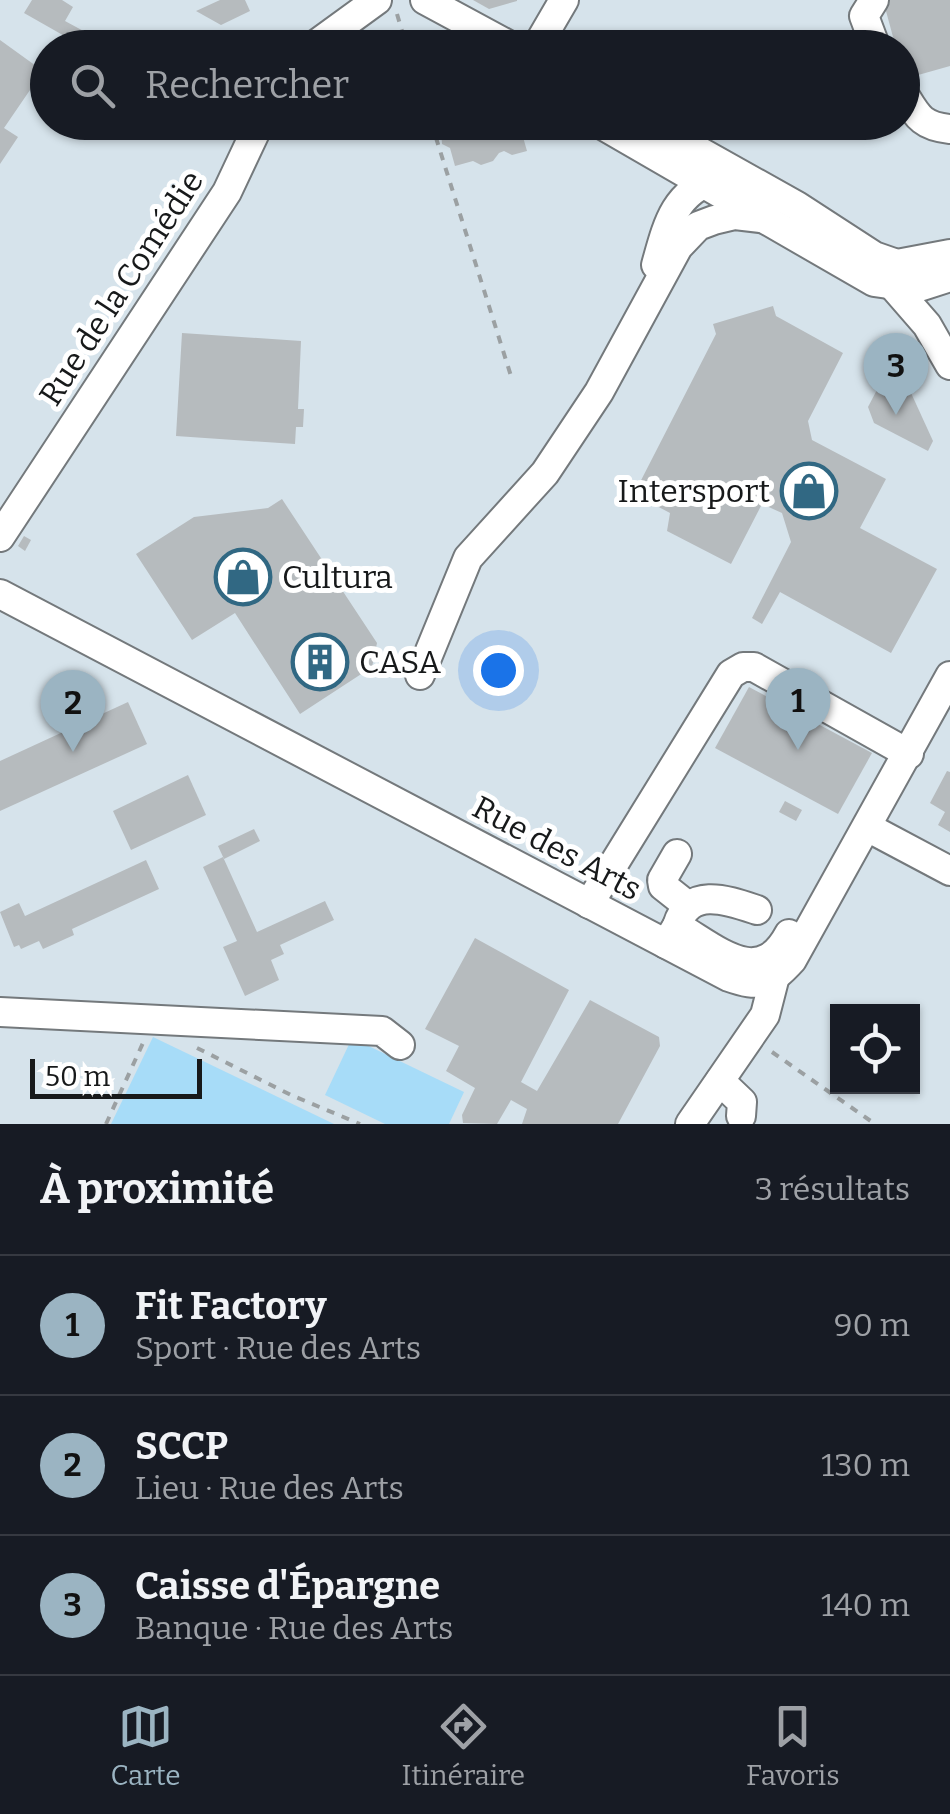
<!DOCTYPE html>
<html lang="fr">
<head>
<meta charset="utf-8">
<style>
	:root { --surface:#171b24; --page:#242831; --text:#f1f3f6; --muted:#9ea1a6; --line:#363941; --accent:#9bb4c2 }
	body { margin:0; font-family:Bitter,serif; background:var(--page); color:var(--text) }
	.controls { position:absolute; right:30px; bottom:30px; display:grid; overflow:hidden; border-radius:0px; box-shadow:0 2px 8px #0004 }
	.controls button { width:90px; height:90px; display:grid; place-items:center; padding:0; border:0; border-bottom:2px solid var(--line); background:var(--surface); color:var(--text); font:50px sans-serif }
	.scale { position:absolute; left:30px; bottom:25px; width:172px; box-sizing:border-box; padding-left:10px; border:5px solid #17191a; border-top:0; font-size:28px; line-height:35px; white-space:nowrap; color:#17191a; -webkit-text-stroke:8px #fff; paint-order:stroke }
	.you { position:absolute; left:498px; top:670px; width:35px; height:35px; margin:-25px; border:8px solid #fff; border-radius:50%; background:#1a73e8; box-shadow:0 0 0 15px #1a73e833 }
	.badge { display:grid; place-items:center; width:65px; height:65px; border-radius:50%; background:var(--accent); color:#111; font-size:32px; font-weight:700 }
	.pin { position:absolute; translate:-50% -82px; filter:drop-shadow(0 2px 5px #0008) }
	.pin::after { content:''; position:absolute; top:52px; width:35px; height:30px; background:inherit; clip-path:polygon(0 0,100% 0,50% 100%) }
	.list { margin:0; padding:0; list-style:none }
	h2 { display:flex; justify-content:space-between; align-items:center; height:130px; margin:0; padding:0 40px; font-size:42px }
	h2 small { font-size:32px; font-weight:400; color:var(--muted) }
	.list li { display:grid; grid-template-columns:65px 1fr auto; gap:30px; align-items:center; box-sizing:border-box; height:140px; padding:0 40px; border-top:2px solid var(--line) }
	.list b { display:block; font-size:38px; white-space:nowrap }
	.list p { margin:0; font-size:32px; white-space:nowrap; color:var(--muted) }
	.list em { font-size:32px; font-style:normal; color:var(--muted) }
	.icon { flex:none; width:55px; height:55px; fill:none; stroke:currentColor; stroke-width:2; stroke-linecap:round; stroke-linejoin:round }
	.map { position:relative; flex:none; width:950px; height:1124px; overflow:hidden }
	.search { position:absolute; background:var(--surface); box-shadow:0 2px 8px #0004; left:30px; right:30px; top:30px; height:110px; display:flex; align-items:center; gap:25px; box-sizing:border-box; padding:0 35px; border-radius:55px; color:var(--muted); font-size:38px }
	.sheet { height:550px; background:var(--surface) }
	nav { display:flex; justify-content:space-around; align-items:center; box-sizing:border-box; height:140px; border-top:2px solid var(--line); background:var(--surface); font-size:28px; color:var(--muted) }
	nav a { display:grid; justify-items:center; gap:5px }
	nav .on { color:var(--accent) }
	.map>svg:first-child { display:block }
	.built { fill:#d6e3eb; fill-rule:evenodd }
	.green { fill:#a7dcf8 }
	.building { fill:#b6bbbe }
	.lines { fill:none; stroke-linecap:round; stroke-linejoin:round }
	.minor-casing { stroke:#74797c; stroke-width:32 }
	.path { stroke:#9ba0a2; stroke-width:4; stroke-dasharray:8 8; stroke-linecap:butt }
	.minor { stroke:#fff; stroke-width:28 }
	.labels { text-anchor:middle; dominant-baseline:central; stroke-width:10; stroke-linejoin:round; paint-order:stroke }
	.street-label { font-size:32px; fill:#17191a; stroke:#fff }
	.poi-label { font-size:32px; fill:#17191a; stroke:#fff; text-anchor:start }
</style>
</head>
<body>
<div class="map">
<svg width="950" height="1124" viewBox="0 0 950 1124">
	<rect width="100%" height="100%" fill="#e7edf0"/>
	<path class="built" d="M0,0H950V1124H0ZM48,48H902V122H48ZM838,1012H912V1086H838Z"/>
	<g class="green">
		<path d="M153,1037L334,1124H111Z"/>
		<path d="M352,1038L464,1092L449,1124H385L325,1095Z"/>
	</g>
	<g class="building">
		<path d="M32,0H62L73,7L65,21L89,34L84,42L70,34L68,38L24,13Z"/>
		<path d="M220,0H245L250,11L221,25L196,11Z"/>
		<path d="M473,0H517V1L489,9Z"/>
		<path d="M883,0H950V66L904,79L902,48H896Z"/>
		<path d="M0,40L43,71L4,128L18,137L0,164Z"/>
		<path d="M435,122H495L523,137L527,151L512,155L504,151L499,153L493,161L481,165L473,161L455,166L450,148L442,144L441,131Z"/>
		<path d="M773,306L776,316L843,353L808,421L812,440L886,479L860,528L937,569L891,653L780,592L762,624L752,618L791,542L782,513L762,504L731,564L667,531L670,513L634,494L716,334L713,324Z"/>
		<path d="M182,333L301,341L298,409H304L303,427H296L295,444L176,436Z"/>
		<path d="M890,365L901,371L933,441L928,451L874,423L868,407Z"/>
		<path d="M282,499L377,643L372,667L300,714L235,613L192,640L136,554L194,517L268,508Z"/>
		<path d="M24,536L31,540L25,551L18,546Z"/>
		<path d="M749,687L872,753L838,814L715,748Z"/>
		<path d="M128,702L147,744L0,811V761Z"/>
		<path d="M947,771L950,772V832L938,825L945,812L930,803Z"/>
		<path d="M188,775L206,815L131,850L113,811Z"/>
		<path d="M785,801L802,810L796,821L779,812Z"/>
		<path d="M254,829L260,841L224,859L218,846Z"/>
		<path d="M223,857L257,932L325,901L334,920L280,945L284,954L271,960L279,980L245,996L223,947L237,941L203,867Z"/>
		<path d="M146,860L159,889L72,929L74,935L43,949L39,941L21,949L19,945L14,947L0,912L19,903L25,916Z"/>
		<path d="M475,938L569,990L521,1082L537,1091L590,1000L659,1037L660,1046L618,1124H522L527,1109L511,1100L497,1124L463,1123L462,1115L475,1088L446,1071L459,1046L425,1029Z"/>
	</g>
	<g class="lines">
		<g class="minor-casing">
			<g id="minor">
				<path d="M425,0L514,48"/>
				<path d="M874,0L864,16L876,48"/>
				<path d="M311,48L377,0"/>
				<path d="M536,48L564,0"/>
				<path d="M902,91C917,115 920,126 950,129"/>
				<path d="M597,122L874,282L916,288L950,277"/>
				<path d="M647,122L797,206L874,256L897,264L950,254"/>
				<path d="M656,265C667,226 674,192 716,179"/>
				<path d="M887,279L927,325L950,365"/>
				<path d="M0,537L227,192L260,122"/>
				<path d="M0,594L729,977C760,988 770,984 792,960L950,676"/>
				<path d="M420,675L468,558L545,473L599,392L678,247L698,226L714,220L735,215L768,219"/>
				<path d="M869,828L950,871"/>
				<path d="M677,854L662,880L663,886L687,905"/>
				<path d="M589,904L731,674L743,667H754L909,754"/>
				<path d="M677,926C689,886 727,900 757,910"/>
				<path d="M666,944L677,926C717,949 759,990 789,934"/>
				<path d="M0,1012L382,1031L400,1045"/>
				<path d="M720,1081L742,1102L741,1116"/>
				<path d="M690,1124L765,1015L774,980"/>
			</g>
		</g>
		<g class="path">
			<path d="M397,14L407,48"/>
			<path d="M431,122L511,376"/>
			<path d="M197,1048L291,1095L360,1124"/>
			<path d="M772,1052L875,1124"/>
			<path d="M106,1124L143,1043"/>
		</g>
		<use href="#minor" class="minor"/>
	</g>
	<defs>
		<g id="shop-ring" transform="scale(2.875)"><circle r="9.5" fill="#fff" stroke="#316883" stroke-width="1.5"/><path d="M-5-2.5h2.3a2.7 3.5 0 0 1 5.4 0H5L5.5 6h-11ZM-1.5-2.5h3a1.5 2.3 0 0 0-3 0Z" fill="#316883"/></g>
		<g id="building-ring" transform="scale(2.875)"><circle r="9.5" fill="#fff" stroke="#316883" stroke-width="1.5"/><path d="M-4-6H4V6H1V3H-1V6H-4ZM-2.5-4.3h1.7v1.8h-1.7ZM.8-4.3h1.7v1.8H.8ZM-2.5-1h1.7V.8h-1.7ZM.8-1h1.7V.8H.8Z" fill="#316883"/></g>
	</defs>
	<g fill-rule="evenodd">
		<use href="#shop-ring" x="809" y="491"/>
		<use href="#shop-ring" x="243" y="577"/>
		<use href="#building-ring" x="320" y="662"/>
	</g>
	<g class="labels">
		<g class="street-label">
			<text transform="translate(121 288) rotate(-57)">Rue de la Comédie</text>
			<text transform="translate(557 848) rotate(28)">Rue des Arts</text>
		</g>
		<g class="poi-label">
			<text x="770" y="491" text-anchor="end">Intersport</text>
			<text x="282" y="577">Cultura</text>
			<text x="359" y="662">CASA</text>
		</g>
	</g>
</svg>
<div class="controls">
<button><svg class="icon" aria-label="locate" viewBox="0 0 24 24"><circle cx="12" cy="12" r="6"/><path d="M12 2v4M12 18v4M2 12h4M18 12h4"/></svg></button>
</div>
<div class="scale">50 m</div>
<div class="you"></div>
<div class="pin badge" style="left:798px;top:750px">1</div>
<div class="pin badge" style="left:73px;top:752px">2</div>
<div class="pin badge" style="left:896px;top:415px">3</div>
<div class="search"><svg class="icon" aria-label="search" viewBox="0 0 24 24"><circle cx="10" cy="10" r="6"/><path d="M15 15l6 6"/></svg>Rechercher</div>
</div>
<section class="sheet">
<h2>À proximité<small>3 résultats</small></h2>
<ul class="list">
<li><span class="badge">1</span><div><b>Fit Factory</b><p>Sport · Rue des Arts</p></div><em>90 m</em></li>
<li><span class="badge">2</span><div><b>SCCP</b><p>Lieu · Rue des Arts</p></div><em>130 m</em></li>
<li><span class="badge">3</span><div><b>Caisse d'Épargne</b><p>Banque · Rue des Arts</p></div><em>140 m</em></li>
</ul>
</section>
<nav>
<a class="on"><svg class="icon" aria-label="map" viewBox="0 0 24 24"><path d="M3 6l6-2 6 2 6-2v14l-6 2-6-2-6 2zM9 4v14M15 6v14"/></svg>Carte</a>
<a><svg class="icon" aria-label="directions" viewBox="0 0 24 24"><path d="M12 3l9 9-9 9-9-9zM9 14v-3h6M13 9l2 2-2 2"/></svg>Itinéraire</a>
<a><svg class="icon" aria-label="saved" viewBox="0 0 24 24"><path d="M7 4h10v16l-5-4-5 4z"/></svg>Favoris</a>
</nav>
</body>
</html>
